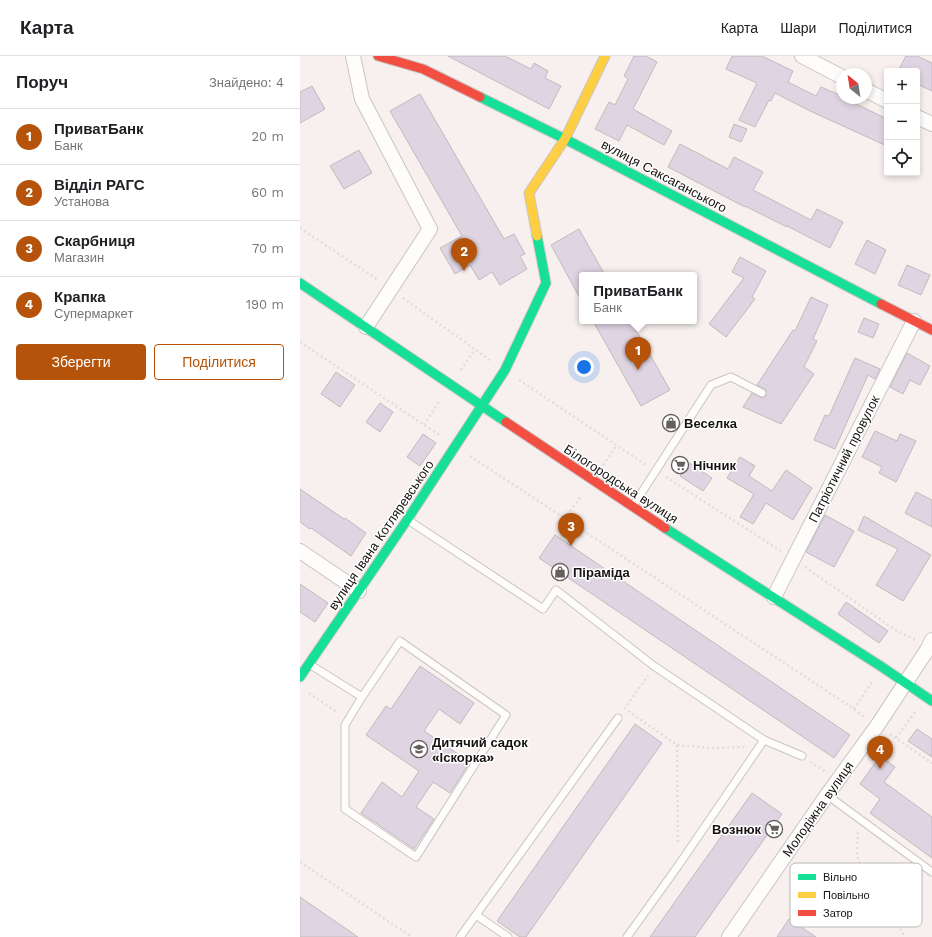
<!DOCTYPE html>
<html lang="uk">
<head>
<meta charset="utf-8">
<style>
	:root { --surface:#fff; --page:#f2f2f2; --text:#202124; --muted:#757577; --line:#e0e0e0; --accent:#b45309 }
	body { margin:0; font-family:"Work Sans",sans-serif; background:var(--page); color:var(--text) }
	.controls { position:absolute; right:12px; top:12px; display:grid; overflow:hidden; border-radius:4px; box-shadow:0 2px 6px #0003 }
	.controls button { width:36px; height:36px; display:grid; place-items:center; padding:0; border:0; border-bottom:1px solid var(--line); background:var(--surface); color:var(--text); font:20px sans-serif }
	.compass { position:absolute; left:536px; top:12px; width:36px; height:36px; border-radius:50%; background:var(--surface); box-shadow:0 2px 6px #0003; rotate:330deg }
	.you { position:absolute; left:284px; top:311px; width:14px; height:14px; margin:-10px; border:3px solid #fff; border-radius:50%; background:#1a73e8; box-shadow:0 0 0 6px #1a73e833 }
	.badge { display:grid; place-items:center; width:26px; height:26px; border-radius:50%; background:var(--accent); color:#fff; font-size:13px; font-weight:700 }
	.pin { position:absolute; translate:-50% -33px; filter:drop-shadow(0 1px 2px #0008) }
	.pin::after { content:''; position:absolute; top:21px; width:14px; height:12px; background:inherit; clip-path:polygon(0 0,100% 0,50% 100%) }
	.popup { position:absolute; left:279px; top:216px; width:118px; height:52px; box-sizing:border-box; display:grid; place-content:center; border-radius:4px; background:var(--surface); filter:drop-shadow(0 1px 3px #0005); font-size:13px; white-space:nowrap; color:var(--muted) }
	.popup b { font-size:15px; color:var(--text) }
	.popup::after { content:''; position:absolute; left:50%; top:100%; margin-left:-8px; border:8px solid transparent; border-top-color:var(--surface) }
	.list { margin:0; padding:0; list-style:none }
	h2 { display:flex; justify-content:space-between; align-items:center; height:52px; margin:0; padding:0 16px; font-size:17px }
	h2 small { font-size:13px; font-weight:400; color:var(--muted) }
	.list li { display:grid; grid-template-columns:26px 1fr auto; gap:12px; align-items:center; box-sizing:border-box; height:56px; padding:0 16px; border-top:1px solid var(--line) }
	.list b { display:block; font-size:15px; white-space:nowrap }
	.list p { margin:0; font-size:13px; white-space:nowrap; color:var(--muted) }
	.list em { font-size:13px; font-style:normal; color:var(--muted) }
	.actions { display:flex; gap:8px; padding:12px 16px }
	.actions a { flex:1; padding:9px 0; border:1px solid var(--accent); border-radius:4px; text-align:center; font-size:14px; color:var(--accent) }
	.actions .main { background:var(--accent); color:#fff }
	.icon { flex:none; width:22px; height:22px; fill:none; stroke:currentColor; stroke-width:2; stroke-linecap:round; stroke-linejoin:round }
	.map { position:relative; flex:none; width:632px; height:881px; overflow:hidden }
	header { display:flex; align-items:center; gap:24px; box-sizing:border-box; height:56px; padding:0 20px; background:var(--surface); border-bottom:1px solid var(--line) }
	header strong { font-size:19px }
	nav { display:flex; gap:22px; margin-inline-start:auto; font-size:14px }
	main { display:flex }
	aside { flex:1; background:var(--surface) }
	.map>svg:first-child { display:block }
	.building { fill:#dfd4e2; stroke:#bfbcbc }
	.lines { fill:none; stroke-linecap:round; stroke-linejoin:round }
	.lane-casing { stroke:#cac5c3; stroke-width:9 }
	.street-casing { stroke:#cac5c3; stroke-width:16 }
	.fast-casing { stroke:#cac5c3; stroke-width:11 }
	.slow-casing { stroke:#cac5c3; stroke-width:11 }
	.jam-casing { stroke:#cac5c3; stroke-width:11 }
	.path { stroke:#dfdddd; stroke-width:2.5; stroke-dasharray:2 3; stroke-linecap:butt }
	.lane { stroke:#fefdfc; stroke-width:7 }
	.street { stroke:#fefdfc; stroke-width:14 }
	.fast { stroke:#16e098; stroke-width:9 }
	.slow { stroke:#ffcf43; stroke-width:9 }
	.jam { stroke:#f24e42; stroke-width:9 }
	.labels { text-anchor:middle; dominant-baseline:central; stroke-width:3; stroke-linejoin:round; paint-order:stroke }
	.street-label { font-size:13px; fill:#161211; stroke:#fff }
	.poi-label { font-size:13px; font-weight:bold; fill:#161211; stroke:#fff; text-anchor:start }
	.key { fill:#fff; stroke:#b9b8b8; stroke-width:1 }
	.key-label { font-size:11px; fill:#161211 }
</style>
</head>
<body>
<header>
<strong>Карта</strong>
<nav><a>Карта</a><a>Шари</a><a>Поділитися</a></nav>
</header>
<main>
<aside>
<h2>Поруч<small>Знайдено: 4</small></h2>
<ul class="list">
<li><span class="badge">1</span><div><b>ПриватБанк</b><p>Банк</p></div><em>20 m</em></li>
<li><span class="badge">2</span><div><b>Відділ РАГС</b><p>Установа</p></div><em>60 m</em></li>
<li><span class="badge">3</span><div><b>Скарбниця</b><p>Магазин</p></div><em>70 m</em></li>
<li><span class="badge">4</span><div><b>Крапка</b><p>Супермаркет</p></div><em>190 m</em></li>
</ul>
<div class="actions"><a class="main">Зберегти</a><a>Поділитися</a></div>
</aside>
<div class="map">
<svg width="632" height="881" viewBox="0 0 632 881">
	<rect width="100%" height="100%" fill="#f7f0ee"/>
	<g class="building">
		<path d="M148,0H205L231,13L234,7L248,15L245,22L261,30L249,53Z"/>
		<path d="M334,0H346L357,6L333,53L372,75L364,89L327,69L319,85L295,73L309,46L315,49L328,23L324,20Z"/>
		<path d="M432,0H462L493,15L488,26L516,40L521,31L542,40V42L550,44V45L587,63V90L510,55L475,37L471,45L469,44L455,71L439,64L457,27L426,13Z"/>
		<path d="M606,0H617L632,7V35L617,28V15H598Z"/>
		<path d="M12,30L25,53L0,67V36Z"/>
		<path d="M120,38L204,183L214,178L225,198L220,200L227,213L200,229L192,216L179,224L170,209L155,218L140,192L162,180L90,55Z"/>
		<path d="M434,68L447,73L441,86L429,81Z"/>
		<path d="M380,88L428,113L434,101L463,116L453,134L511,164L517,153L543,166L530,192L487,170V171L445,150V151L368,111Z"/>
		<path d="M59,94L72,117L44,133L30,110Z"/>
		<path d="M279,173L305,219H282V246L251,189Z"/>
		<path d="M567,184L586,194L575,218L555,208Z"/>
		<path d="M440,201L466,215L452,241L455,243L426,281L409,268L444,222L432,216Z"/>
		<path d="M607,209L630,219L621,239L598,229Z"/>
		<path d="M511,241L528,249L513,283L517,285L504,311L514,318L481,368L443,351L452,337L462,342L466,340V334L457,329L493,274L495,275Z"/>
		<path d="M564,262L579,268L573,282L558,276Z"/>
		<path d="M293,265H331L370,334L341,350Z"/>
		<path d="M607,297L630,310L620,329L610,324L603,338L590,331Z"/>
		<path d="M555,302L580,313L575,323L568,319L535,393L514,384L525,359L529,360Z"/>
		<path d="M36,316L55,329L40,351L21,338Z"/>
		<path d="M80,347L93,356L80,376L66,366Z"/>
		<path d="M575,375L597,385L600,378L616,385L596,426L579,417L582,411L562,401Z"/>
		<path d="M123,378L136,387L120,410L107,401Z"/>
		<path d="M440,401L455,410L449,420L472,435L486,414L512,432L493,464L466,447L453,468L440,461L454,438L427,422Z"/>
		<path d="M388,406L412,422L403,435L380,420Z"/>
		<path d="M0,433L44,463L45,462L66,477L51,500L11,472L10,473L0,466Z"/>
		<path d="M616,436L632,444V471L605,457Z"/>
		<path d="M525,459L554,475L534,511L506,496Z"/>
		<path d="M564,460L631,499L603,545L576,529L598,493L558,474Z"/>
		<path d="M255,479L550,679L534,702L239,502Z"/>
		<path d="M0,528L28,547L15,566L0,556Z"/>
		<path d="M546,546L588,575L579,587L538,558Z"/>
		<path d="M120,610L174,647L160,668L139,653L124,675L170,706L150,737L133,726L116,751L134,763L114,793L61,757L82,726L102,741L119,715L66,679L86,650L91,653Z"/>
		<path d="M335,668L362,687L226,881H220L197,865Z"/>
		<path d="M617,673L632,683V701L608,685Z"/>
		<path d="M580,700L595,711L584,726L632,761V802L570,757L580,743L560,728Z"/>
		<path d="M452,737L482,758L395,881H350Z"/>
		<path d="M529,813L549,827L542,837L563,851L554,863L502,827L511,814L522,822Z"/>
		<path d="M0,841L58,881H0Z"/>
		<path d="M489,863L516,881H477Z"/>
	</g>
	<g class="lines">
		<g class="lane-casing">
			<g id="lane">
				<path d="M333,450L411,329L431,321L462,337"/>
				<path d="M108,464L243,553L256,534L354,610L464,684L502,700"/>
				<path d="M9,608L62,641L100,585L206,659L116,801L45,753V669L62,641"/>
				<path d="M527,739L632,816"/>
				<path d="M176,859L208,881"/>
				<path d="M160,881L318,662"/>
				<path d="M327,881L378,810L464,684"/>
			</g>
		</g>
		<g class="street-casing">
			<g id="street">
				<path d="M53,0L62,43L130,173L66,271"/>
				<path d="M502,0L542,21"/>
				<path d="M566,34L587,45"/>
				<path d="M617,61L632,68"/>
				<path d="M0,495L59,535"/>
				<path d="M474,541L614,265"/>
				<path d="M429,881L527,739L577,670L627,594L632,584"/>
			</g>
		</g>
		<g class="fast-casing">
			<g id="fast">
				<path d="M180,41L265,83L581,248"/>
				<path d="M0,227L206,366"/>
				<path d="M365,472L582,611L632,645"/>
				<path d="M0,621L107,464L205,314L246,227L237,180"/>
			</g>
		</g>
		<g class="slow-casing">
			<path id="slow" d="M237,180L229,137L265,83L305,0"/>
		</g>
		<g class="jam-casing">
			<g id="jam">
				<path d="M78,0L123,13L180,41"/>
				<path d="M581,248L632,274"/>
				<path d="M206,366L365,472"/>
			</g>
		</g>
		<g class="path">
			<path d="M0,172L78,224"/>
			<path d="M103,242L190,304"/>
			<path d="M0,286L141,380"/>
			<path d="M161,314L175,293"/>
			<path d="M219,324L346,409"/>
			<path d="M124,369L140,344"/>
			<path d="M170,400L554,653L564,661"/>
			<path d="M303,409L316,390"/>
			<path d="M366,421L481,495"/>
			<path d="M264,463L282,439"/>
			<path d="M505,511L597,575L616,584"/>
			<path d="M9,637L38,657"/>
			<path d="M324,653L348,620"/>
			<path d="M554,653L572,626"/>
			<path d="M328,655L377,689L410,692L446,691"/>
			<path d="M590,678L632,707"/>
			<path d="M596,682L616,655"/>
			<path d="M377,689L378,787"/>
			<path d="M510,706L525,715"/>
			<path d="M558,776L557,799L569,835L595,864L605,881"/>
			<path d="M0,806L112,881"/>
		</g>
		<use href="#lane" class="lane"/>
		<use href="#street" class="street"/>
		<use href="#fast" class="fast"/>
		<use href="#slow" class="slow"/>
		<use href="#jam" class="jam"/>
	</g>
	<defs>
		<g id="shop-ring" transform="scale(0.9)"><circle r="9.5" fill="#fff" stroke="#65605e" stroke-width="1.5"/><path d="M-5-2.5h2.3a2.7 3.5 0 0 1 5.4 0H5L5.5 6h-11ZM-1.5-2.5h3a1.5 2.3 0 0 0-3 0Z" fill="#65605e"/></g>
		<g id="supermarket-ring" transform="scale(0.9)"><circle r="9.5" fill="#fff" stroke="#65605e" stroke-width="1.5"/><path d="M-6-5.5h2.5l.6 2H6L4.5 2H-2.5L-4.4-4H-6ZM-1.5 3.2a1.3 1.3 0 1 0 .1 0ZM3 3.2a1.3 1.3 0 1 0 .1 0Z" fill="#65605e"/></g>
		<g id="school-ring" transform="scale(0.9)"><circle r="9.5" fill="#fff" stroke="#65605e" stroke-width="1.5"/><path d="M0-5L7-2L0 1L-7-2ZM-4 1L0 2.5L4 1V4Q0 6-4 4Z" fill="#65605e"/></g>
	</defs>
	<g fill-rule="evenodd">
		<use href="#shop-ring" x="371" y="367"/>
		<use href="#supermarket-ring" x="380" y="409"/>
		<use href="#shop-ring" x="260" y="516"/>
		<use href="#school-ring" x="119" y="693"/>
		<use href="#supermarket-ring" x="474" y="773"/>
	</g>
	<g class="labels">
		<g class="street-label">
			<text transform="translate(364 120) rotate(28)">вулиця Саксаганського</text>
			<text transform="translate(544 403) rotate(-63)">Патріотичний провулок</text>
			<text transform="translate(321 428) rotate(33)">Білогородська вулиця</text>
			<text transform="translate(81 479) rotate(-56)">вулиця Івана Котляревського</text>
			<text transform="translate(518 753) rotate(-55)">Молодіжна вулиця</text>
		</g>
		<g class="poi-label">
			<text x="384" y="367">Веселка</text>
			<text x="393" y="409">Нічник</text>
			<text x="273" y="516">Піраміда</text>
			<text x="132" y="686">Дитячий садок<tspan x="132" dy="15">«Іскорка»</tspan></text>
			<text x="461" y="773" text-anchor="end">Вознюк</text>
		</g>
	</g>
	<rect x="490" y="807" width="132" height="64" rx="6" class="key"/>
	<rect x="498" y="818" width="18" height="6" fill="#16e098"/>
	<rect x="498" y="836" width="18" height="6" fill="#ffcf43"/>
	<rect x="498" y="854" width="18" height="6" fill="#f24e42"/>
	<g class="key-label">
		<text x="523" y="825">Вільно</text>
		<text x="523" y="843">Повільно</text>
		<text x="523" y="861">Затор</text>
	</g>
</svg>
<div class="controls">
<button>+</button>
<button>−</button>
<button><svg class="icon" aria-label="locate" viewBox="0 0 24 24"><circle cx="12" cy="12" r="6"/><path d="M12 2v4M12 18v4M2 12h4M18 12h4"/></svg></button>
</div>
<svg class="compass" viewBox="-18 -18 36 36"><path d="M0-13l5 13h-10z" fill="#e53935"/><path d="M0 13l5-13h-10z" fill="#757577"/></svg>
<div class="you"></div>
<div class="pin badge" style="left:338px;top:314px">1</div>
<div class="popup"><b>ПриватБанк</b>Банк</div>
<div class="pin badge" style="left:164px;top:215px">2</div>
<div class="pin badge" style="left:271px;top:490px">3</div>
<div class="pin badge" style="left:580px;top:713px">4</div>
</div>
</main>
</body>
</html>
